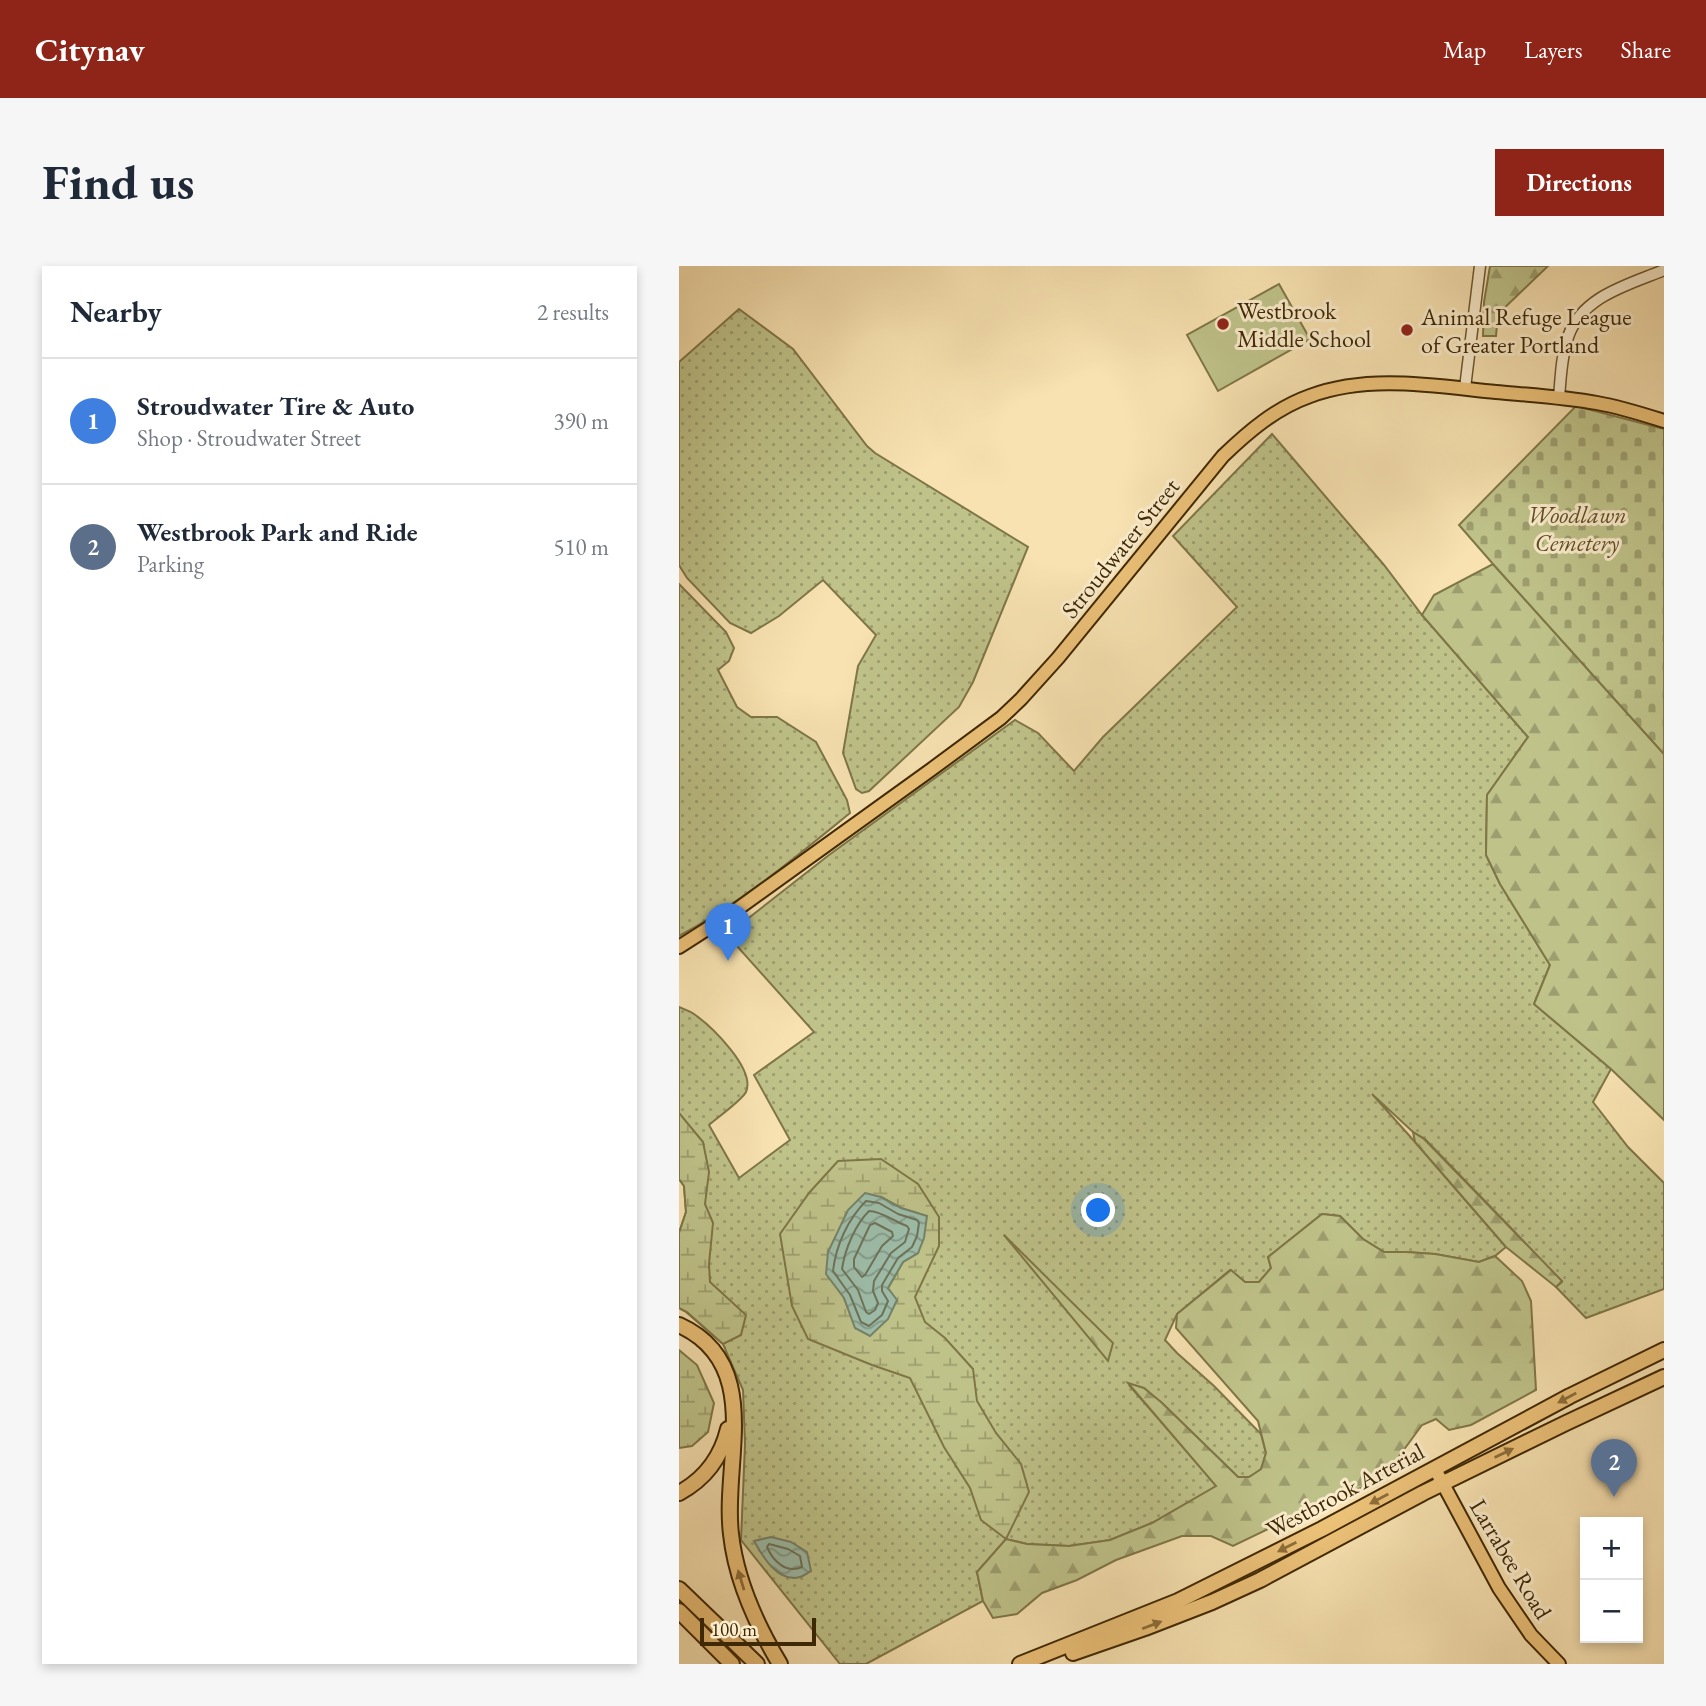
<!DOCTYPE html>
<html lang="en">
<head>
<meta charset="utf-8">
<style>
	:root { --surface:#fff; --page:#f6f6f7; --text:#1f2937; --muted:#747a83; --line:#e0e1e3; --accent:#8f2418 }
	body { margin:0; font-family:"EB Garamond",serif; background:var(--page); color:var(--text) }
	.controls { position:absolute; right:21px; bottom:21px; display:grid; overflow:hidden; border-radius:0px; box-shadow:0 4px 10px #0003 }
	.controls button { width:63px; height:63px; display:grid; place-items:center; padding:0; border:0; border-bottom:2px solid var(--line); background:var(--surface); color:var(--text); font:35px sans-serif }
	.scale { position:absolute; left:21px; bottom:18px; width:116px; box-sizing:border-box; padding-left:7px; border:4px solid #3f2804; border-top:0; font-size:19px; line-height:24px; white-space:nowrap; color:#3f2804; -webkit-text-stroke:5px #faeccc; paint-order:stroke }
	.you { position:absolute; left:420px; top:945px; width:24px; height:24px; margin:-18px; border:5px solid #fff; border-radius:50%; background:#1a73e8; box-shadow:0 0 0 10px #1a73e833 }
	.badge { display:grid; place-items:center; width:46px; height:46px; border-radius:50%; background:var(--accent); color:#fff; font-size:23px; font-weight:700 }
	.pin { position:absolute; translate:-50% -58px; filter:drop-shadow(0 2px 4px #0008) }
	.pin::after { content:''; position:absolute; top:37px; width:24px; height:21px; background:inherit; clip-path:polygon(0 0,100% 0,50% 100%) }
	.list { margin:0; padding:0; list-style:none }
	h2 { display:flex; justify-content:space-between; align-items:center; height:91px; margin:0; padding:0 28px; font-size:30px }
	h2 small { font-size:23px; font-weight:400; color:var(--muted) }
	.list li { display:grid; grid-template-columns:46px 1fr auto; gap:21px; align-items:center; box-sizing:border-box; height:126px; padding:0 28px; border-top:2px solid var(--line) }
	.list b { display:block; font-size:26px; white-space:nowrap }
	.list p { margin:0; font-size:23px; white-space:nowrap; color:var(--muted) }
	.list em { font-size:23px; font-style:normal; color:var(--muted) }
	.map { position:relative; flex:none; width:985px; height:1398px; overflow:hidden; border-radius:0px }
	header { display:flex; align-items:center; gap:42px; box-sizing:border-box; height:98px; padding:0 35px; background:var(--accent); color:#fff }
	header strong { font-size:33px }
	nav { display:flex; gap:38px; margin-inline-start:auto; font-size:24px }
	.intro { display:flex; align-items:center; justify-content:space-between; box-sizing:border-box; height:168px; padding:0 42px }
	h1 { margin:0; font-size:49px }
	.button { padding:18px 32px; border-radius:0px; background:var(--accent); color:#fff; font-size:24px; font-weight:700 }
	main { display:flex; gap:42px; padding:0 42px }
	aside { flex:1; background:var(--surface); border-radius:0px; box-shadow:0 4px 10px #0003 }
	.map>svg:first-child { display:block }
	.green { fill:url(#green-dots); stroke:#7f7647; stroke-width:2 }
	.forest { fill:url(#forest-firs); stroke:#7f7647; stroke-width:2 }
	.wetland { fill:url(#wetland-marsh); stroke:#7f7647; stroke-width:2; fill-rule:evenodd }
	.cemetery { fill:url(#cemetery-stones); stroke:#7f7647; stroke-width:2 }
	.pitch { fill:#bfc38a; stroke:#7f7647; stroke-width:2 }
	.water { fill:url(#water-waves); stroke:#778268; stroke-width:2 }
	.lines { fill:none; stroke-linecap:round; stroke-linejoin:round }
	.shore { stroke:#6e7358; stroke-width:2 }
	.minor-casing { stroke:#6d562f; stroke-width:13 }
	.major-casing { stroke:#3f2804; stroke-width:16 }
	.highway-casing { stroke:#3f2804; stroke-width:18 }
	.minor { stroke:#faeccc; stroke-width:10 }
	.major { stroke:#ecc178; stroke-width:12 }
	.highway { stroke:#ecc178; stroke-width:14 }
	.oneway { fill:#8d6d38 }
	.poi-dot { fill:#8f2418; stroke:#faeccc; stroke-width:2.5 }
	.labels { text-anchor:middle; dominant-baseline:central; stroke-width:6; stroke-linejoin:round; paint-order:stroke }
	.poi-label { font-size:24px; fill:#3f2804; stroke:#faeccc; text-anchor:start }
	.park-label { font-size:24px; font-style:italic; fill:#5f4f26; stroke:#faeccc }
	.street-label { font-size:24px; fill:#3f2804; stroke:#faeccc }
</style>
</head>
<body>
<header>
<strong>Citynav</strong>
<nav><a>Map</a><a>Layers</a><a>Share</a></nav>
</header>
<div class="intro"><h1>Find us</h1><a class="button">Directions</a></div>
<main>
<aside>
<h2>Nearby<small>2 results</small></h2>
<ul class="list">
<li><span class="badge" style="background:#3f7fe0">1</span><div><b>Stroudwater Tire &amp; Auto</b><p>Shop · Stroudwater Street</p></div><em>390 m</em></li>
<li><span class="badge" style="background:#5c6f8a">2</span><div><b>Westbrook Park and Ride</b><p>Parking</p></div><em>510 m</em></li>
</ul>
</aside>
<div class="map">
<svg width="985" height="1398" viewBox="0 0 985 1398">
	<defs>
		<pattern id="green-dots" width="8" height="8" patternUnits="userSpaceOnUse" patternTransform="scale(1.75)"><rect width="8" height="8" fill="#bfc38a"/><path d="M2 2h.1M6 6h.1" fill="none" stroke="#9d9e6f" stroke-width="1.8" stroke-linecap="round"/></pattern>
		<pattern id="forest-firs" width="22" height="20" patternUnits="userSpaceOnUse" patternTransform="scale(1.75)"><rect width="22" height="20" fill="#bfc38a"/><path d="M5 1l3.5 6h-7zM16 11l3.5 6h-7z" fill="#9d9e6f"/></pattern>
		<pattern id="wetland-marsh" width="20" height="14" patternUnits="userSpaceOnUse" patternTransform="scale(1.75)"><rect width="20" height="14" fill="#bfc38a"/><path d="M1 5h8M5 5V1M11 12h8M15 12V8" fill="none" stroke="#9d9e6f"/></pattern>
		<pattern id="cemetery-stones" width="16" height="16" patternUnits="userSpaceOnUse" patternTransform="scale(1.75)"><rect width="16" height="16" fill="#bfc38a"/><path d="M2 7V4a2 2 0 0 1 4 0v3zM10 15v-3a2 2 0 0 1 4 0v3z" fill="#9d9e6f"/></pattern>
		<pattern id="water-waves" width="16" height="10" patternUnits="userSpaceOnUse" patternTransform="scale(1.75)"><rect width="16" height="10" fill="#9dbeab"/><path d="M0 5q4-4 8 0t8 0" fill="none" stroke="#819a89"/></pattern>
	</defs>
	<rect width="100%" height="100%" fill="#f8e2b1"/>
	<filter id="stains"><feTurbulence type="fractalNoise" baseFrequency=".00286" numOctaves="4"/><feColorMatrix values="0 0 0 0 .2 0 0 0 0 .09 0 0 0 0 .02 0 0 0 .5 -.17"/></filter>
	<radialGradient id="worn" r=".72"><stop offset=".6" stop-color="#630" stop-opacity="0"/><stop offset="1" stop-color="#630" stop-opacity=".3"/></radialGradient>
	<g class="green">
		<path d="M60,43L114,83L188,180L196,187L349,281L294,416L280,441L190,525L183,527L177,523L164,487L179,400L197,369L144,314L100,350L72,367L51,357L8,312L0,299V96Z"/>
		<path d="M593,168L705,299L743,349L849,471L808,529L807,589L821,618L871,699L855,738L932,803L914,836L949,881L985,917V1023L907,1052L877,1021L883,1016L832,962L746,873L734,866L693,828L736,876L827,981L816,990L800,996L756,988L727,986H705L684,973L661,950L643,948L589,991L592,1002L580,1016H566L551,1004L498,1048L486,1074L498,1087L535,1120L582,1168L587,1187L582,1204L570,1211H559L482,1136L450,1119L538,1220L473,1257L431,1274L390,1280L348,1278L327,1273L298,1306L304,1335L187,1398H161L62,1274L66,1178L64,1124L44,1078L7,1046L0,1042V967L7,946L5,920L0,913V741C5,743 11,745 15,748C32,760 77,803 67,826C63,834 38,852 30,859L60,912L111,874L75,809L135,766L48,669L150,589L336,454L359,467L395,505L424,471L558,341L494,270Z"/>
		<path d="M0,318L47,366L55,382L50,395L39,404L58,441L72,451H98L137,476L168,534L171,547C117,591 62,637 0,670Z"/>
	</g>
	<g class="forest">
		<path d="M811,0H869L819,48L817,70H804L805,36Z"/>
		<path d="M814,298L985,488V854L932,803L855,738L871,699L821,618L807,589L808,529L849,471L743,349L755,329Z"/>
		<path d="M734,866L745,873L883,1015L877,1021L827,981L736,876Z"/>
		<path d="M643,948L661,950L684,973L705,986H727L756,988L800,996L816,990L843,1015L852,1035L857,1124L792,1159L770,1164L757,1153L743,1159L721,1189L708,1211L620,1248L554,1280L532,1270H503L437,1294L398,1314L363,1327L338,1348L314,1352L304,1335L298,1306L327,1273L348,1278L390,1280L431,1274L473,1257L537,1220L449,1117L465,1122L482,1136L559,1211H570L582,1203L587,1187L579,1155L497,1062L498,1048L552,1004L566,1016H580L592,1002L589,991Z"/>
		<path d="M325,969L434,1077L429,1095Z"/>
	</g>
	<g class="wetland">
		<path d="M0,847L24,876L30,906L26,938L34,957L30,998L31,1016L67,1049L62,1069L44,1078L8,1046L0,1042V967L7,946L5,920L0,913Z"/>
		<path d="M202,893L239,918L260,951V980L236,1031L246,1056L266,1072L294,1103L298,1135L317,1167L342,1198L350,1226L327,1273L302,1254L291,1222L265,1181L231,1112L193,1099L129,1073L113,1040L101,968L130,927L159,895ZM202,931L222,942L247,950L239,987L224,996L209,1022L177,1062L165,1032Z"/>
		<path d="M0,1084L18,1099L35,1137L29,1166L13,1180L0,1182Z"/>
	</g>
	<path class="cemetery" d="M897,140L985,163V488L814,298L780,259Z"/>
	<path class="pitch" d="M600,18L631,73L539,125L508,69Z"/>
	<g class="water">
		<path d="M186,927L202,931L222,942L248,950L245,972L239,987L224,996L209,1022L218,1034L209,1053L191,1070L176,1062L165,1032L147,1008L149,986L169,944Z"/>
		<path d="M92,1271L112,1276L128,1286L132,1305C128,1307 125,1310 121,1311C99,1317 84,1291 75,1275Z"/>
	</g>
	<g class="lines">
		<g class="shore">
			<path d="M187,935L200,937L219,948L238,954L240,957L238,970L233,981L219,992L203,1019V1025L209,1035L203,1049L190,1060L182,1056L171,1029L154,1005C157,979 169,953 187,935Z"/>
			<path d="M190,945C202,945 216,956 228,960L230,963L226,976L212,987L195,1015L194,1025L199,1037L196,1044L190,1048L187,1046L179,1024L163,1003C166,983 176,959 190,945Z"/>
			<path d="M196,957L213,966L214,970L203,980L186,1009L183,1011L175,1001V993L191,959Z"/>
			<path d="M90,1278L109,1283L121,1290L123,1301C107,1308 94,1295 88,1281Z"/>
		</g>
		<g class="minor-casing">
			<g id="minor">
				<path d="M786,122L801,0"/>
				<path d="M880,131C882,111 882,91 889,71C903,30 949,19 985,4"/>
			</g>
		</g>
		<g class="major-casing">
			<g id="major">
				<path d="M0,681L53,647L253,503L322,452L342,433L379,392L544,190C570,165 597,142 631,130C690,108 756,120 817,126C851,129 885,131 918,137C941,141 963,148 985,155"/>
				<path d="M756,1203L820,1322L852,1369L880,1398"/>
			</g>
		</g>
		<g class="highway-casing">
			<g id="highway">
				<path d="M0,1059C86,1098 43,1197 52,1268C57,1315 77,1358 101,1398"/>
				<path d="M0,1227C26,1213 42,1192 49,1163"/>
				<path d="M0,1323L78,1398"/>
				<path d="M0,1345L53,1398"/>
				<path d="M394,1387L466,1362L533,1336L581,1314L744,1227L887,1157L985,1111"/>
				<path d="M341,1398L499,1335L643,1263L891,1130L985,1084"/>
			</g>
		</g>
		<use href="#minor" class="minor"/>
		<use href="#major" class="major"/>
		<use href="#highway" class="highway"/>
	</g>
	<defs><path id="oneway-solid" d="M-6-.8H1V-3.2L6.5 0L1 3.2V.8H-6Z" transform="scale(1.75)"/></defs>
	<g class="oneway">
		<use href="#oneway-solid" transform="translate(888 1132) rotate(152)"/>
		<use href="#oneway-solid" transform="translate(825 1187) rotate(-26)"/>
		<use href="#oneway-solid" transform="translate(700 1233) rotate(152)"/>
		<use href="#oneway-solid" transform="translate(608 1281) rotate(153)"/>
		<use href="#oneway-solid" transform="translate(62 1314) rotate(-107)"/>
		<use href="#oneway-solid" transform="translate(473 1359) rotate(-21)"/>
	</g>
	<g class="poi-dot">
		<circle cx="544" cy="58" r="7"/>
		<circle cx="728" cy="64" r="7"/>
	</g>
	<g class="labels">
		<g class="poi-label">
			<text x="558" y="44">Westbrook<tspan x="558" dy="28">Middle School</tspan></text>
			<text x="742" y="50">Animal Refuge League<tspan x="742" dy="28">of Greater Portland</tspan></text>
		</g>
		<g class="park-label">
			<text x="898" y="248">Woodlawn<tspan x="898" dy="28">Cemetery</tspan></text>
		</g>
		<g class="street-label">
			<text transform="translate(441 282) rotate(-51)">Stroudwater Street</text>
			<text transform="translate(666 1224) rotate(-28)">Westbrook Arterial</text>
			<text transform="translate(832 1293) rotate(59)">Larrabee Road</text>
		</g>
	</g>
	<rect width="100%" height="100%" filter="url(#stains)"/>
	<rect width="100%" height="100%" fill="url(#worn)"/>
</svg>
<div class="controls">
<button>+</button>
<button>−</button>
</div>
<div class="scale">100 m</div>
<div class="you"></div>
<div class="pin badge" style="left:49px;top:695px;background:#3f7fe0">1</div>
<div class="pin badge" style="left:935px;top:1231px;background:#5c6f8a">2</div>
</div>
</main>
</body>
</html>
